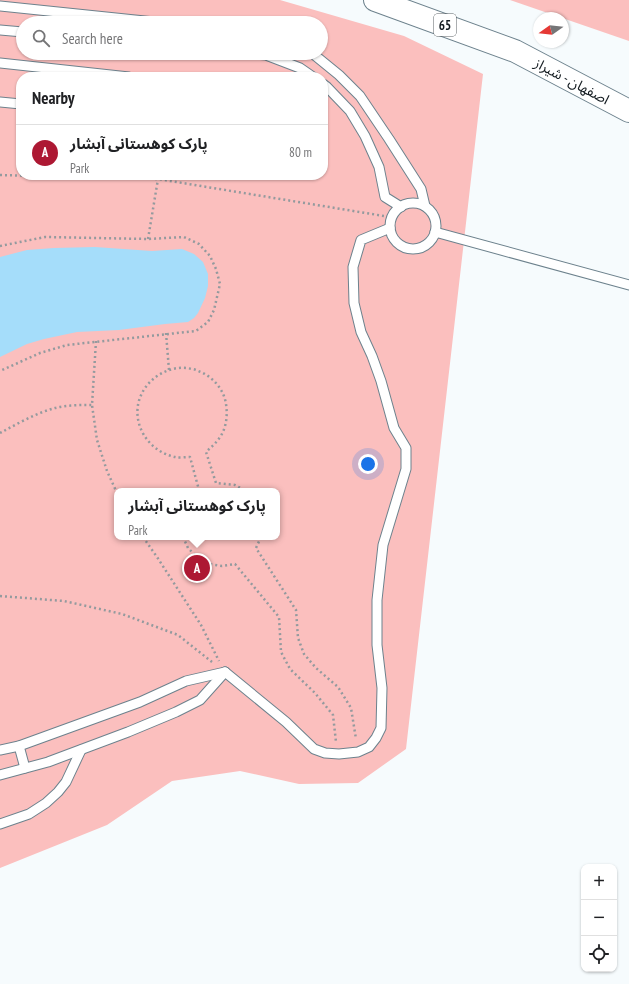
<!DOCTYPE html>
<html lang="en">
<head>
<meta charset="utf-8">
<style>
	:root { --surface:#fff; --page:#f6f6f6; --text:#202124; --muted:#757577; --line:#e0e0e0; --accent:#ad1833 }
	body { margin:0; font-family:"PT Sans Narrow","Noto Sans Arabic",sans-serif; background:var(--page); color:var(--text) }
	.controls { position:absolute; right:12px; bottom:12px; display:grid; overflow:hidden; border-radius:8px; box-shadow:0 1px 3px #0004 }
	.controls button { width:36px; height:36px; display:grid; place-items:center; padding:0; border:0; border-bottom:1px solid var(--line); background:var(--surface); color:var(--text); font:20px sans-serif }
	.compass { position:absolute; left:533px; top:12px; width:36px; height:36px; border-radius:50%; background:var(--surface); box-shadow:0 1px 3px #0004; rotate:255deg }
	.you { position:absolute; left:368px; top:464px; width:14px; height:14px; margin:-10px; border:3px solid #fff; border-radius:50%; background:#1a73e8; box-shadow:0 0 0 6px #1a73e833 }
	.badge { display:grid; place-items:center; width:26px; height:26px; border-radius:50%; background:var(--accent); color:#fff; font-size:13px; font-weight:700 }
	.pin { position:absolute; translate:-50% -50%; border:2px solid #fff; box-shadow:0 1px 4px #0006 }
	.popup { position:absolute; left:114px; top:488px; width:166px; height:52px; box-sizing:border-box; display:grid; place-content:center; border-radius:8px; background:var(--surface); filter:drop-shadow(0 1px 3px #0005); font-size:13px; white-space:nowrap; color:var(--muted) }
	.popup b { font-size:15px; color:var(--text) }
	.popup::after { content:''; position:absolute; left:50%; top:100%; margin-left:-8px; border:8px solid transparent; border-top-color:var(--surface) }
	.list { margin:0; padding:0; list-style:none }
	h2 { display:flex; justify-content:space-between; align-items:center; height:52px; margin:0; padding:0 16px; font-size:17px }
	h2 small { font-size:13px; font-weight:400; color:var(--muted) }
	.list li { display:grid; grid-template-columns:26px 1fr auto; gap:12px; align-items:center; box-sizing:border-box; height:56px; padding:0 16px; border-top:1px solid var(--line) }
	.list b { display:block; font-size:15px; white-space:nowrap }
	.list p { margin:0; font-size:13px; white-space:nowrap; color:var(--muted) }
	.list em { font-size:13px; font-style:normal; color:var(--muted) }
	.icon { flex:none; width:22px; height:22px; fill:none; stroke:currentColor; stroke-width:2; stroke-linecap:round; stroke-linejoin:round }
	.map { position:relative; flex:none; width:629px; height:984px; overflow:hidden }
	.search { position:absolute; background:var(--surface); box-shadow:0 1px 3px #0004; left:16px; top:16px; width:312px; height:44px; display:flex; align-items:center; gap:10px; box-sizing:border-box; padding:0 14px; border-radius:22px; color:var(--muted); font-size:15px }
	.panel { position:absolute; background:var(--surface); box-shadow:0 1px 3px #0004; left:16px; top:72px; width:312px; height:108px; border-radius:16px }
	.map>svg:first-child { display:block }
	.green { fill:#fbbfbe; fill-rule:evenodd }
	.water { fill:#a5ddfa }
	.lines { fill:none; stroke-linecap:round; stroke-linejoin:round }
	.service-casing { stroke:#6d828d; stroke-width:11 }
	.trunk-casing { stroke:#6d828d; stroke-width:24 }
	.path { stroke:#949a9e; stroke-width:2.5; stroke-dasharray:2 3; stroke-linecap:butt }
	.service { stroke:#fff; stroke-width:9 }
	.trunk { stroke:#fff; stroke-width:22 }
	.labels { text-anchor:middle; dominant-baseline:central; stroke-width:3.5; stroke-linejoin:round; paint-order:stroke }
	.shield { fill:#fff; stroke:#595f62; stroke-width:1 }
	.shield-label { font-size:13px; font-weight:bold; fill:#121a1f }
	.street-label { font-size:14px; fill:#121a1f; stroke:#fff }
</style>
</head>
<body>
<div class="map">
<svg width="629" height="984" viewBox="0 0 629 984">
	<rect width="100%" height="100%" fill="#f6fbfd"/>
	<g class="green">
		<path d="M0,0H280L404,36L483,74L406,749L358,783L299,784L240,771L172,781L107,825L0,868ZM23,23H321V53H23ZM21,77H323V175H21ZM117,491H277V537H117Z"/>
		<path d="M510,0H629V41Z"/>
	</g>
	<path class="water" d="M95,247L152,251L182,249L194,254L203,262L208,274V286L205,298L198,313L194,318L188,322L165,324L119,330L77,332L44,339L27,344L0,357V257L27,250L54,248Z"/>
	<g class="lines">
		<g class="service-casing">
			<g id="service">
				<path d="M0,6L164,23"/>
				<path d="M0,30L23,32"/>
				<path d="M244,53L266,55L300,68L313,77"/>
				<path d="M312,53L339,75L360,96L389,139L421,189L425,206"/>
				<path d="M0,63L129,77"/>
				<path d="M323,84L327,87L350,111L365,136L379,167L385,197L401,207"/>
				<path d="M0,102L21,104"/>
				<circle cx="413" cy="226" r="23"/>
				<path d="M435,232L629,285"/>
				<path d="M225,672L286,722L314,749L325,753L339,754L358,752L369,747L376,738L381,728L382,688L377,645V600L383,545L406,469V448L394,428L381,381L372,356L361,332L354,303L353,267L361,240L390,228"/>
				<path d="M19,746L25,768"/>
				<path d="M0,750L19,746L140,702L186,681L225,672"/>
				<path d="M0,775L48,762L128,732L176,712L200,700L225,672"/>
				<path d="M0,824L29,814L46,803L58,792L66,782L81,750"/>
			</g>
		</g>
		<g class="trunk-casing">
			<path id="trunk" d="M375,0L515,51L629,111"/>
		</g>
		<g class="path">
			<path d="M0,175L158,179L384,216"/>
			<path d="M148,239L158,179"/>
			<path d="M0,246L45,237L148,239L184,237L199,244L210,256L216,269L220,284L214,310L208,322L196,331L67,345L40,353L0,371"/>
			<path d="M166,333L169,370"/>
			<path d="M96,341L92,405L97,440L107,471L117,493"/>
			<path d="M0,433C17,424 36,413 55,408C67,405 80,405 92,405"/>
			<path d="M198,491L199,490L190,457C185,457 179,458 175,457C151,452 134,429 138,405C142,381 168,363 192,369C195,369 198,371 201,372C214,378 224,390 226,404C228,417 226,431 217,441C214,445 210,448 206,452L216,483L235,485L246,491"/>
			<path d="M143,537L157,557L201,625L219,661"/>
			<path d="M183,537L188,548L197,557L209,564L222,566L235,564L279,617L281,652L290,669L315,693L333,715L336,742"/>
			<path d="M261,537L256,548L296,610L298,638L304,654L316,668L338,687L351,708L356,739"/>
			<path d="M0,596L64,601L122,614L178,635L212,662"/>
		</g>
		<use href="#service" class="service"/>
		<use href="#trunk" class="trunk"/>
	</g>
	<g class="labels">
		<rect class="shield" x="434" y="14" width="22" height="22" rx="3"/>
		<g class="shield-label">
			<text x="445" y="25">65</text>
		</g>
		<g class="street-label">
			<text transform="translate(572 81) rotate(28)">اصفهان - شیراز</text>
		</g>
	</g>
</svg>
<div class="controls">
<button>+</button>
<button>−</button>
<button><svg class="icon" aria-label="locate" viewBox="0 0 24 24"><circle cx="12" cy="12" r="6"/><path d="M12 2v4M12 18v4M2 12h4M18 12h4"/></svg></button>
</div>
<svg class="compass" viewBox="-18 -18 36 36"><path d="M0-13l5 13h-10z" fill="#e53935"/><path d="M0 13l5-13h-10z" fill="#757577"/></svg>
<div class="you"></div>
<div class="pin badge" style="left:197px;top:568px">A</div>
<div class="popup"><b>پارک کوهستانی آبشار</b>Park</div>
<div class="search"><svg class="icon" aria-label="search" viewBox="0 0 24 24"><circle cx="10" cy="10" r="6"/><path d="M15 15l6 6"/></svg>Search here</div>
<section class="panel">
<h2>Nearby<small></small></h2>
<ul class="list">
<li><span class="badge">A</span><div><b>پارک کوهستانی آبشار</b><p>Park</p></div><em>80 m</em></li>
</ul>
</section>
</div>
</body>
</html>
